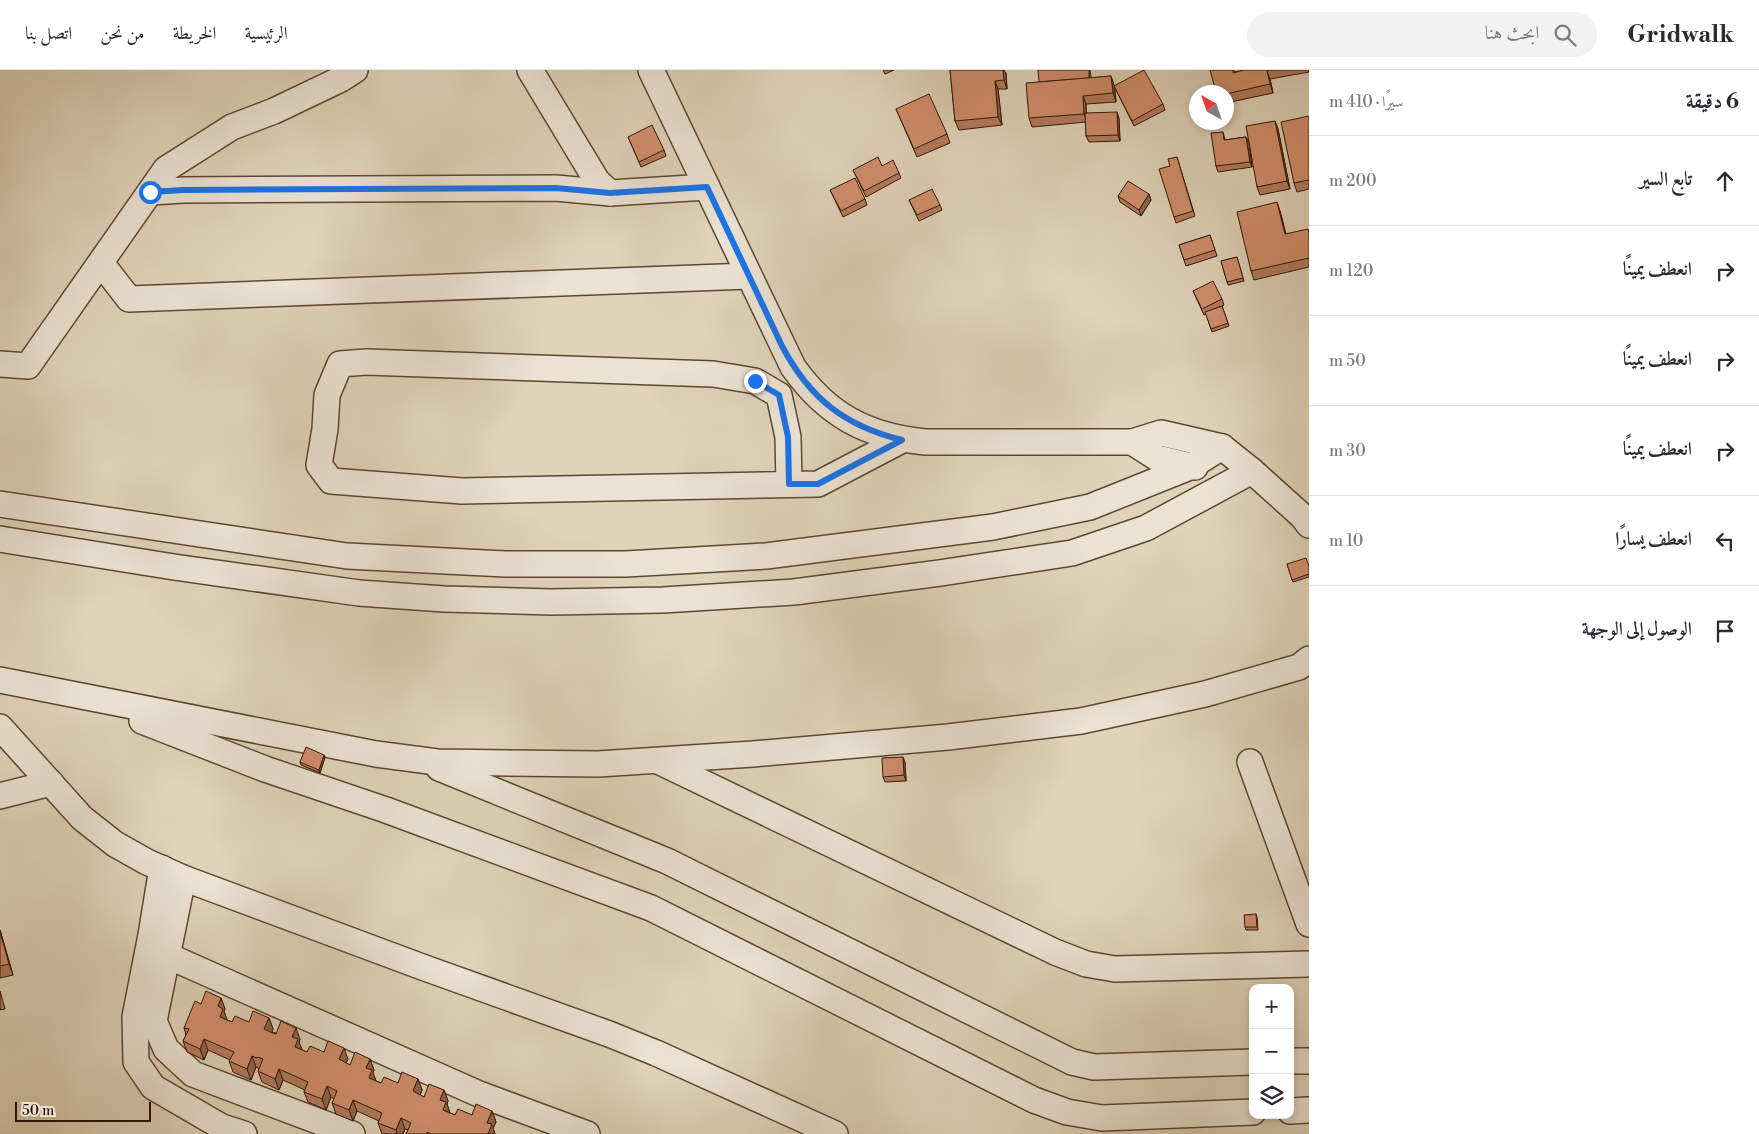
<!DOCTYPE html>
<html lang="ar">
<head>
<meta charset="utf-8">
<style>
	:root { --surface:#fff; --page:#f2f2f3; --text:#2b2b33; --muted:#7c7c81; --line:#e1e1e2 }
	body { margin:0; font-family:"Libre Bodoni",Amiri,serif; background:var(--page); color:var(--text); direction:rtl }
	.controls { position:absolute; right:15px; bottom:15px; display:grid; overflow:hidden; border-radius:10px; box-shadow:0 2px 8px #0003 }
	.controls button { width:45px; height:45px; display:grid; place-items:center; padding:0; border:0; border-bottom:1px solid var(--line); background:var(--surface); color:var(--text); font:25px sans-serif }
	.compass { position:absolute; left:1189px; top:15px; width:45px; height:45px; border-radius:50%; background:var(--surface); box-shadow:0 2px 8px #0003; rotate:320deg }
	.scale { position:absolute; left:15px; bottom:12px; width:136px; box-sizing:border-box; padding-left:5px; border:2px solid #341705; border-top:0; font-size:14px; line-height:18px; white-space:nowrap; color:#341705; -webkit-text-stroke:4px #eae2d2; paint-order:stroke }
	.stop { position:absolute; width:15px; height:15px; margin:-11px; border:4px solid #1a73e8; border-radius:50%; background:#fff }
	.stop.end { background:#1a73e8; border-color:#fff; box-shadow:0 1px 5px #0008 }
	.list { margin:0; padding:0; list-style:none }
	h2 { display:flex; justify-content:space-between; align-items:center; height:65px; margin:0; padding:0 20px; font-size:21px }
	h2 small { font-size:16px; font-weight:400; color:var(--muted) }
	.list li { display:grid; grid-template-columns:32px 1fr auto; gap:15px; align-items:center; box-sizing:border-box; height:90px; padding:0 20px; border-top:1px solid var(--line) }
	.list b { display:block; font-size:19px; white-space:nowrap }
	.list em { font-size:16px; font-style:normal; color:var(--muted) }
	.icon { flex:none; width:28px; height:28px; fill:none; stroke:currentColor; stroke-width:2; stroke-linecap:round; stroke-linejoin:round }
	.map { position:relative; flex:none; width:1309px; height:1064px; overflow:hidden; direction:ltr }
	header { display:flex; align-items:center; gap:30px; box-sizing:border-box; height:70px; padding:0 25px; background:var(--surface); border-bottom:1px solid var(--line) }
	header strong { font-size:24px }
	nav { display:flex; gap:28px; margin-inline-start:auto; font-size:18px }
	.search { width:350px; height:45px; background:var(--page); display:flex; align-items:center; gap:12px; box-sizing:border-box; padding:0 18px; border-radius:28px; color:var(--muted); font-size:19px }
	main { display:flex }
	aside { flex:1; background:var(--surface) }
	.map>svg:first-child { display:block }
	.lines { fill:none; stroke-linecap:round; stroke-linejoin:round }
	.minor-casing { stroke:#5f4632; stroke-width:28 }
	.minor { stroke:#eae2d2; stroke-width:25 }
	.wall { fill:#b37b5d; stroke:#341705 }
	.shaded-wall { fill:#92644c; stroke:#341705 }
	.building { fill:#d08f6c; stroke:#341705 }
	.route { stroke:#1a73e8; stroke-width:6 }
</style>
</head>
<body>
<header>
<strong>Gridwalk</strong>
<div class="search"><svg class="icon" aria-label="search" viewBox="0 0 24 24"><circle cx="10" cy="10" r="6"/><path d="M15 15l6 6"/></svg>ابحث هنا</div>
<nav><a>الرئيسية</a><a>الخريطة</a><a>من نحن</a><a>اتصل بنا</a></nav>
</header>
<main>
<aside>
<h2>6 دقيقة<small>سيرًا · 410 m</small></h2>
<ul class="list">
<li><svg class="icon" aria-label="ahead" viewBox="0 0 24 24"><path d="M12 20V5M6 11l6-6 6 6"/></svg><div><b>تابع السير</b></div><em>200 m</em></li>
<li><svg class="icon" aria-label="right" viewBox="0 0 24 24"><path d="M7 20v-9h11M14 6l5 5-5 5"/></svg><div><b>انعطف يمينًا</b></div><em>120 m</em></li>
<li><svg class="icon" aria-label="right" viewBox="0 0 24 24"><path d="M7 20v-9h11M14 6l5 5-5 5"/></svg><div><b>انعطف يمينًا</b></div><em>50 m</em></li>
<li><svg class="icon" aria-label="right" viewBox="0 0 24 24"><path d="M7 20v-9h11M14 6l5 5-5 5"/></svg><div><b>انعطف يمينًا</b></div><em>30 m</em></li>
<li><svg class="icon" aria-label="left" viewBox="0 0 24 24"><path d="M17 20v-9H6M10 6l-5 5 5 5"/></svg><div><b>انعطف يسارًا</b></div><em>10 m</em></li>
<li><svg class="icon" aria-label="arrive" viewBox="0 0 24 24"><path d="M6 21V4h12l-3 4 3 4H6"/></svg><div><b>الوصول إلى الوجهة</b></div></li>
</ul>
</aside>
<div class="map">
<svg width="1309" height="1064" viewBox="0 0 1309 1064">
	<rect width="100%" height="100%" fill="#dfd3b9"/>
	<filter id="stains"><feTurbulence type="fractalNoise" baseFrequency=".004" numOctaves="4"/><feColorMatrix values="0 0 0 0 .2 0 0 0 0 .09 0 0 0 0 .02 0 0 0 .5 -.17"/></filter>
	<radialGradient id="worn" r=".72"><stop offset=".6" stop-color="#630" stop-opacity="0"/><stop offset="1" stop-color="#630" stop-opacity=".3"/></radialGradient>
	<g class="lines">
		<g class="minor-casing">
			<g id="minor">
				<path d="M530,0L597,111L610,123"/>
				<path d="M651,0L793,297C827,345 866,366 925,372H1132L1161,363L1222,377L1252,401L1302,446L1309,455"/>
				<path d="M151,122L183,120L556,118L610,123L707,117"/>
				<path d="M101,193L129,229L749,206"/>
				<path d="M0,294L28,296L166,99L232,57L274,41L341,9L355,0"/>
				<path d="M1132,372L1157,388L1195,397"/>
				<path d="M789,414L788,367L779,325L755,311L713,304L366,292L340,294L327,325L325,359L319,395L331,411L462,421L818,414L902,370"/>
				<path d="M0,434L347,486L505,494H626L766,486L993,457L1090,437L1190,397L1222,377"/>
				<path d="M0,469L174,497L359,523L444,529L551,532L663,530L794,522L940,503L1072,483L1146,458L1252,401"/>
				<path d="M0,610L376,684L437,692L598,694L753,684L948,667L1081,651L1205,624L1299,597L1309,589"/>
				<path d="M142,651L265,699L386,740L651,838L1034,1030L1067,1042L1102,1048L1253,1042"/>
				<path d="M0,657L82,748L115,774L147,792L183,808L425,898L609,964L656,983L835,1064"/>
				<path d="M658,691L1055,882L1086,894L1115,899L1309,894"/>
				<path d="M1250,692L1309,854"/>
				<path d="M439,698L667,791L1072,992L1094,997L1253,992"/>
				<path d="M0,726L51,713"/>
				<path d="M162,798L151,865L135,947L136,992L153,1017L222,1057L244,1064"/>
				<path d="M183,808L154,951L166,979L193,1004L352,1064"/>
				<path d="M166,885L479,1024L587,1064"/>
				<path d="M1290,991H1309"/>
				<path d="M1290,1041L1309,1040"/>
			</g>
		</g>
		<use href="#minor" class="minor"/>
	</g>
	<g class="wall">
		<path d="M883,0H894L885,4Z"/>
		<path d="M950,0L1006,3L1007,19H998L1002,55L959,60L955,51Z"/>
		<path d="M1210,0H1234V2L1244,0H1309V2L1270,9L1273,23L1226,33V22Z"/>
		<path d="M1111,6L1114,16L1163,34L1165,40L1134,56L1115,18L1116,32L1086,34V43L1119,48L1120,71L1089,72L1086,66V52L1032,57L1029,48L1091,8Z"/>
		<path d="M896,39L947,64L950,73L917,87Z"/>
		<path d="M1309,46V119L1297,122L1294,113Z"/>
		<path d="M1275,51L1278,59L1290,119L1260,125L1257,117Z"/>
		<path d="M1223,62L1225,70L1246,67L1249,73L1252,97L1218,102L1216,96Z"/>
		<path d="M628,67L664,80L666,86L641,97Z"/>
		<path d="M1177,87L1195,146L1176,153L1174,147L1170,96Z"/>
		<path d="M882,96L899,103L901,108L866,127L853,100Z"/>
		<path d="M830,120L865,129L867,135L843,147Z"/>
		<path d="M1149,124L1151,130L1141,146L1120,132L1118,126Z"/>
		<path d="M909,130L940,135L942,140L919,151Z"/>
		<path d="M1280,141L1286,164L1309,162V197L1254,210L1251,201Z"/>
		<path d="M1210,165L1217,186L1186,196L1179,175Z"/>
		<path d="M1237,187L1244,211L1228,215L1221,191Z"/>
		<path d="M1193,221L1222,229L1224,235L1221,237L1222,236L1229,256L1212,262L1206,244L1204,245Z"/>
		<path d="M1287,494L1309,496V507L1293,512Z"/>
		<path d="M324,685L325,687L320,703L301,695L300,692Z"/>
		<path d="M905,692L906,711L885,712L883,707Z"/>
		<path d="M1256,844L1257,847L1258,860H1246L1245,857Z"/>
		<path d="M0,860L13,905L0,908Z"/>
		<path d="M0,921L5,939L0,940Z"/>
		<path d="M221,928L225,939L224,941L227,950L232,952H249L269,948L273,959L272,962L300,969L299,972L302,980L307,982H324L348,989L346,993L350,995L370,989L374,1000L373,1003L376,1011L381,1013H398L418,1009L422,1020L420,1025L424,1027L444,1020L448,1031L447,1034L450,1043L455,1045H472L492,1041L496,1052L493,1058L495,1064H406L408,1060L405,1059L403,1064H382L378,1053L379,1051L357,1041L353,1051L336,1044L332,1033L334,1029L331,1027L326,1040L308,1032L304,1022L305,1020L283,1010L279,1020L262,1012L258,1001L259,999L256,997L251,1010L233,1002L229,991L230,990L208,980L204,990L187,982L183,971L186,965L184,958Z"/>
	</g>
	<g class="shaded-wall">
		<path d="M1003,0H1004L1006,3L1007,19L1004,10Z"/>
		<path d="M1089,0H1090L1092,13L1089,8Z"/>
		<path d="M1267,1L1270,9L1273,23L1270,14Z"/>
		<path d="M1111,6L1114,15L1116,32L1113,23Z"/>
		<path d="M995,11L998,19L1002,55L998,47Z"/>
		<path d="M1083,26L1086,34L1087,52L1084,44Z"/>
		<path d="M1117,42L1119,48L1120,71L1118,65Z"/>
		<path d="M1275,51L1278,59L1290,119L1287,111Z"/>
		<path d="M1246,67L1249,73L1252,97L1250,92Z"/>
		<path d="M1149,124L1151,130L1141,146L1139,140Z"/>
		<path d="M1277,132L1280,141L1288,173L1285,164Z"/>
		<path d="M324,685L325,687L320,703L319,700Z"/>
		<path d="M903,687L905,692L906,711L904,705Z"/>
		<path d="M0,860L13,905L9,894Z"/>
		<path d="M221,928L225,939L224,941L227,950L220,947L218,936Z"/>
		<path d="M269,948L273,959L268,970L264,959Z"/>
		<path d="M296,958L300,969L299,972L302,980L295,977L292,967Z"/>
		<path d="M204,969L208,980L204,990L200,979Z"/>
		<path d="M344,978L348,989L343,1000L339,989Z"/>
		<path d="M252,986L256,997L251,1010L247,999Z"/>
		<path d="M370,989L374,1000L373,1003L376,1011L369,1008L366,998Z"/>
		<path d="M279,999L283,1010L279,1020L275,1009Z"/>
		<path d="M418,1009L422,1020L417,1032L413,1021Z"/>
		<path d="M327,1016L331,1027L326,1040L322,1029Z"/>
		<path d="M444,1020L448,1031L447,1034L450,1043L443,1040L440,1030Z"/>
		<path d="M353,1030L357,1041L353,1051L349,1040Z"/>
		<path d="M492,1041L496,1052L493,1058L495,1064H488L487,1053Z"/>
		<path d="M401,1048L405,1059L403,1064H397L396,1060Z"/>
	</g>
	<g class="building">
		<path d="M950,0H1003L1004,10L995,11L998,47L955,51Z"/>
		<path d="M1038,0H1089V8L1039,12Z"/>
		<path d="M1144,0L1163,34L1132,51L1114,16Z"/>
		<path d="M1210,0H1233V3L1244,0H1270L1267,1L1270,14L1226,24V22H1216Z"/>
		<path d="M1111,6L1113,23L1083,26L1084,44L1029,48L1026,13Z"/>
		<path d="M929,24L947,64L914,79L896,39Z"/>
		<path d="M1117,42L1118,65L1086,66L1085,43Z"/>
		<path d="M1309,46V110L1294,113L1281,52Z"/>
		<path d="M1275,51L1287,111L1257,117L1246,56Z"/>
		<path d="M652,55L664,80L639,92L628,67Z"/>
		<path d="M1223,62L1224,70L1246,67L1250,92L1216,96L1211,63Z"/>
		<path d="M878,87L882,96L893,90L899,103L864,121L853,100Z"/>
		<path d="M1177,87L1193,141L1174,147L1159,99L1170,96L1168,89Z"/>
		<path d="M855,108L865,129L841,141L830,120Z"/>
		<path d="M1128,111L1149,124L1139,140L1118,126Z"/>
		<path d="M932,119L940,135L917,145L909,130Z"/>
		<path d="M1277,132L1285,164L1308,159L1309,163V188L1251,201L1237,142Z"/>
		<path d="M1210,165L1215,180L1184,190L1179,175Z"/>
		<path d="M1237,187L1243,208L1227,212L1221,191Z"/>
		<path d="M1213,211L1222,229L1202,239L1193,221Z"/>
		<path d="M1222,236L1228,253L1211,259L1205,242Z"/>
		<path d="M1306,488L1309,496V504L1292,510L1287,494Z"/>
		<path d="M306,677L324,685L319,700L300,692Z"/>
		<path d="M903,687L904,705L883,707L882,688Z"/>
		<path d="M1256,844L1257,857H1245L1244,845Z"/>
		<path d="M0,862L9,894L0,896Z"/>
		<path d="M206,921L221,928L218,936L223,939L220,947L232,952L235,946L249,952L253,941L269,948L264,959L270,962L276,964L281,951L296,958L292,967L298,969L295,977L307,982L310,976L324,982L328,971L344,978L339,989L350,995L355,982L370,989L366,998L372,1000L369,1008L381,1013L384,1007L398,1013L402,1002L418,1009L413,1021L424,1027L429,1014L444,1020L440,1030L446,1032L443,1040L455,1045L458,1039L472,1045L476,1034L492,1041L487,1053L492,1054L488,1064H431L427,1062V1064H406L411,1053L401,1048L396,1060L378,1053L382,1043L353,1030L349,1040L332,1033L337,1021L327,1016L322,1029L304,1022L308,1012L279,999L275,1009L258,1001L263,989L258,987L257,988L252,986L247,999L229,991L234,982L204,969L200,979L183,971L189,959L184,958L195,931L201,934Z"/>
	</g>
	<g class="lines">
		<path class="route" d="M150,122L183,120L556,118L610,123L707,117L782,276C810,329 845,356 902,370L818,414H789L788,367L779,325L755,311"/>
	</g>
	<rect width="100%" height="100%" filter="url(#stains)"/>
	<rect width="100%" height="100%" fill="url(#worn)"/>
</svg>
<div class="controls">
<button>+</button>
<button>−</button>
<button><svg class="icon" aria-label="layers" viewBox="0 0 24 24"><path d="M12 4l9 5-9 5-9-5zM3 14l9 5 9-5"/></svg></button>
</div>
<svg class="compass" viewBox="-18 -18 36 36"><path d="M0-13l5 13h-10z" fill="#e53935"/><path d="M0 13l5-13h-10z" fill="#7c7c81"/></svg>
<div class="scale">50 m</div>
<div class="stop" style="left:150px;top:122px"></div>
<div class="stop end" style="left:755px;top:311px"></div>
</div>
</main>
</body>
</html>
